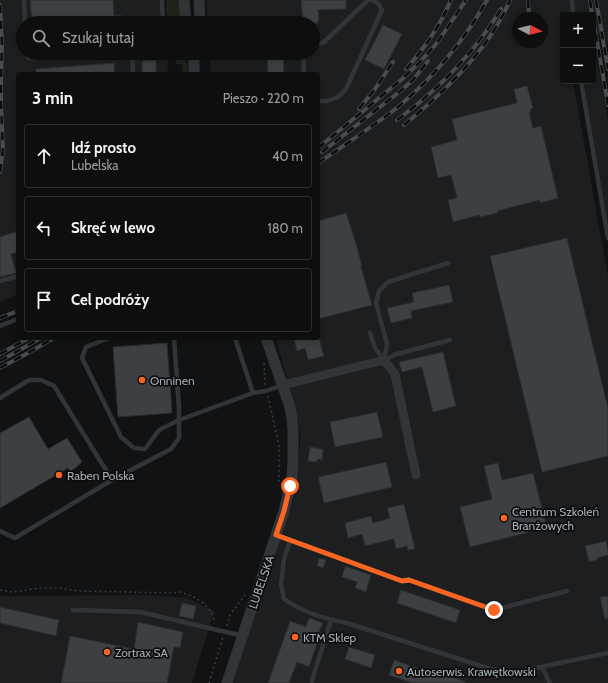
<!DOCTYPE html>
<html lang="pl">
<head>
<meta charset="utf-8">
<style>
	:root { --surface:#0d0e0e; --page:#161717; --text:#f1f3f6; --muted:#9a9c9e; --line:#2d2e2e }
	body { margin:0; font-family:Cabin,sans-serif; background:var(--page); color:var(--text) }
	.controls { position:absolute; right:12px; top:12px; display:grid; overflow:hidden; border-radius:4px; box-shadow:0 2px 6px #0003 }
	.controls button { width:36px; height:36px; display:grid; place-items:center; padding:0; border:0; border-bottom:1px solid var(--line); background:var(--surface); color:var(--text); font:20px sans-serif }
	.compass { position:absolute; left:512px; top:12px; width:36px; height:36px; border-radius:50%; background:var(--surface); box-shadow:0 2px 6px #0003; rotate:97deg }
	.stop { position:absolute; width:12px; height:12px; margin:-9px; border:3px solid #fa6522; border-radius:50%; background:#fff }
	.stop.end { background:#fa6522; border-color:#fff; box-shadow:0 1px 4px #0008 }
	.list { margin:0; padding:0; list-style:none }
	h2 { display:flex; justify-content:space-between; align-items:center; height:52px; margin:0; padding:0 16px; font-size:17px }
	h2 small { font-size:13px; font-weight:400; color:var(--muted) }
	.list li { display:grid; grid-template-columns:26px 1fr auto; gap:12px; align-items:center; box-sizing:border-box; height:64px; margin:0 8px 8px; padding:0 8px; border:1px solid var(--line); border-radius:4px }
	.list b { display:block; font-size:15px; white-space:nowrap }
	.list p { margin:0; font-size:13px; white-space:nowrap; color:var(--muted) }
	.list em { font-size:13px; font-style:normal; color:var(--muted) }
	.icon { flex:none; width:22px; height:22px; fill:none; stroke:currentColor; stroke-width:2; stroke-linecap:round; stroke-linejoin:round }
	.map { position:relative; flex:none; width:608px; height:683px; overflow:hidden }
	.search { position:absolute; background:var(--surface); box-shadow:0 2px 6px #0003; left:16px; top:16px; width:304px; height:44px; display:flex; align-items:center; gap:10px; box-sizing:border-box; padding:0 14px; border-radius:22px; color:var(--muted); font-size:15px }
	.panel { position:absolute; background:var(--surface); box-shadow:0 2px 6px #0003; left:16px; top:72px; width:304px; height:268px; border-radius:4px }
	.map>svg:first-child { display:block }
	.built { fill:#1d1e20; fill-rule:evenodd }
	.green { fill:#1d231b }
	.building { fill:#3d4043; stroke:#2b2c2f }
	.lines { fill:none; stroke-linecap:round; stroke-linejoin:round }
	.path { stroke:#383c3f; stroke-width:1.5; stroke-dasharray:2 3; stroke-linecap:butt }
	.service { stroke:#323538; stroke-width:4.5 }
	.minor { stroke:#323538; stroke-width:9 }
	.tertiary { stroke:#323538; stroke-width:11 }
	.rail-casing { stroke:#474c4f; stroke-width:4 }
	.rail { stroke:#0c0d0e; stroke-width:2.5; stroke-dasharray:8; stroke-linecap:butt }
	.route { stroke:#fa6522; stroke-width:5 }
	.poi-dot { fill:#fa6522; stroke:#0c0d0e; stroke-width:1.5 }
	.labels { text-anchor:middle; dominant-baseline:central; stroke-width:3.5; stroke-linejoin:round; paint-order:stroke }
	.poi-label { font-size:12px; fill:#a2aeb4; stroke:#0c0d0e; text-anchor:start }
	.street-label { font-size:12px; fill:#a2aeb4; stroke:#0c0d0e }
</style>
</head>
<body>
<div class="map">
<svg width="608" height="683" viewBox="0 0 608 683">
	<rect width="100%" height="100%" fill="#111213"/>
	<g class="built">
		<path d="M0,0H164L165,23H23V53H167L168,74H18V294L0,302Z"/>
		<path d="M206,0H608V43L593,32V15H568L561,11L563,23V81H573L608,277V683H233L294,497L301,433L276,338H318V74H211L210,53H313V23H208ZM518,18H542V42H518Z"/>
		<path d="M593,35L608,121V225L583,81H593Z"/>
		<path d="M146,595L187,598L214,611L192,683H0V596Z"/>
	</g>
	<g class="green">
		<path d="M166,0H182L183,23H167Z"/>
		<path d="M182,56L187,63L188,74H183L182,64H176V57Z"/>
	</g>
	<g class="building">
		<path d="M30,0H113L114,16L121,15L122,23H32Z"/>
		<path d="M301,0H346V9L318,10L319,20H318V23H303Z"/>
		<path d="M383,25L402,34L384,69L365,60Z"/>
		<path d="M283,55L284,74H268L267,56Z"/>
		<path d="M156,60V74H142V61Z"/>
		<path d="M114,63L115,74H36V69Z"/>
		<path d="M527,86L533,108L530,109L531,112L529,113L533,128L541,126L558,198L540,203V200L497,211L498,213L480,217L479,215L453,222L448,200L457,198L451,175L438,178L431,147L457,140L452,119L517,103L514,89Z"/>
		<path d="M346,213L356,243L362,266L361,267L372,305L318,319V221Z"/>
		<path d="M18,231V252L11,254L16,273L0,277V237Z"/>
		<path d="M567,238L608,408V456L542,472L490,256Z"/>
		<path d="M449,285L453,302L411,311L412,318L391,323L387,308L414,302L412,293Z"/>
		<path d="M294,338H319L324,356L308,360L305,348L297,351Z"/>
		<path d="M167,343L172,413L118,417L113,347Z"/>
		<path d="M443,352L456,406L433,412L422,367L402,372L399,362Z"/>
		<path d="M377,412L383,437L335,447L330,422Z"/>
		<path d="M29,417L48,449L67,438L82,462L74,469L70,471L68,468L0,508V433Z"/>
		<path d="M310,447L323,449L322,460L317,459V462L308,461Z"/>
		<path d="M386,462L392,487L324,503L318,477Z"/>
		<path d="M498,463L502,480L533,473L547,528L470,547L460,507L492,499L484,466Z"/>
		<path d="M404,504L415,549L408,550L407,546L396,549L394,539L365,546L362,534L348,538L345,523L371,516L373,523L390,518L387,508Z"/>
		<path d="M606,541L608,550V555L597,558V560L589,562L585,546Z"/>
		<path d="M319,558L326,560L323,568L317,566Z"/>
		<path d="M345,566L371,575L366,592L355,588L357,582L342,577Z"/>
		<path d="M401,590L460,610L456,623L397,603Z"/>
		<path d="M608,596V619H605L600,597Z"/>
		<path d="M182,603L196,606L193,619L179,616Z"/>
		<path d="M0,607L59,620L56,636L0,623Z"/>
		<path d="M309,618L323,623L319,632H321L309,667L297,662L289,683H268L290,621L306,627Z"/>
		<path d="M138,622L183,632L180,648L174,647L167,683H61L70,636L134,649Z"/>
		<path d="M349,647L375,655L371,668L345,659Z"/>
		<path d="M394,660L437,675L439,672L466,682V683H412L389,675Z"/>
	</g>
	<g class="lines">
		<g class="path">
			<path d="M264,363L265,385"/>
			<path d="M268,396L279,446V485"/>
			<path d="M0,590L12,592L41,588H58L80,591L128,592L170,593L181,592L194,597L202,602L211,611L215,623"/>
			<path d="M227,626L230,615L245,595"/>
			<path d="M209,683L223,637"/>
		</g>
		<g class="service">
			<path d="M24,0L25,23"/>
			<path d="M162,0L163,23"/>
			<path d="M572,0L573,15"/>
			<path d="M313,43H323L368,0"/>
			<path d="M27,53L28,58L123,53"/>
			<path d="M132,53L133,74"/>
			<path d="M303,53L304,74"/>
			<path d="M581,81L608,238"/>
			<path d="M318,101H327L338,97L346,89L382,10L378,3L371,0"/>
			<path d="M0,281L18,276"/>
			<path d="M0,326L18,319"/>
			<path d="M370,333L375,348L384,360L387,344L376,303L379,291L388,282L448,263"/>
			<path d="M109,338L86,347L82,358L121,437L134,448L145,449L159,430L179,420V408L174,338"/>
			<path d="M235,338L253,393"/>
			<path d="M384,360L397,354L450,340"/>
			<path d="M0,398L29,380H41L54,386L112,480"/>
			<path d="M0,531L15,538L112,480L171,449L179,438V420L253,393L266,391L283,385"/>
			<path d="M277,535L402,581L409,580L494,610L567,591"/>
			<path d="M290,541L284,559L281,584L284,599C302,612 325,619 347,623L506,674L608,653"/>
			<path d="M73,610L140,612L243,636"/>
			<path d="M542,667L550,683"/>
			<path d="M312,683V680L331,620"/>
		</g>
		<path class="minor" d="M283,385L384,360L395,374L416,475"/>
		<g class="tertiary">
			<path d="M184,0L186,23"/>
			<path d="M199,0L200,23"/>
			<path d="M194,53V74"/>
			<path d="M227,683L284,511L288,495L292,476L293,460V428L291,412L289,404L266,338"/>
		</g>
		<g class="rail-casing">
			<g id="rail">
				<path d="M528,0L529,15"/>
				<path d="M590,0L592,15"/>
				<path d="M596,0L608,69"/>
				<path d="M0,5L2,44L1,82V109"/>
				<path d="M593,18L608,105"/>
				<path d="M406,69C425,48 440,26 451,0"/>
				<path d="M359,109L375,89L393,62"/>
				<path d="M397,120C438,90 475,52 501,9"/>
				<path d="M404,125C444,92 490,49 510,0"/>
				<path d="M318,148L401,80L419,63L437,43L466,0"/>
				<path d="M322,152L398,93L413,80L428,61"/>
				<path d="M318,163C345,145 372,127 398,107C434,77 464,41 487,0"/>
				<path d="M0,172L3,150L1,105"/>
				<path d="M0,318L18,311"/>
				<path d="M0,354L29,338"/>
				<path d="M0,361L41,338"/>
				<path d="M0,368L28,353L54,338"/>
			</g>
		</g>
		<use href="#rail" class="rail"/>
	</g>
	<g class="lines">
		<path class="route" d="M290,486L284,511L276,535L402,581L409,580L494,610"/>
	</g>
	<g class="poi-dot">
		<circle cx="142" cy="380" r="4"/>
		<circle cx="59" cy="475" r="4"/>
		<circle cx="504" cy="518" r="4"/>
		<circle cx="295" cy="637" r="4"/>
		<circle cx="107" cy="652" r="4"/>
		<circle cx="399" cy="671" r="4"/>
	</g>
	<g class="labels">
		<g class="poi-label">
			<text x="150" y="380">Onninen</text>
			<text x="67" y="475">Raben Polska</text>
			<text x="512" y="511">Centrum Szkoleń<tspan x="512" dy="14">Branżowych</tspan></text>
			<text x="303" y="637">KTM Sklep</text>
			<text x="115" y="652">Zortrax SA</text>
			<text x="407" y="671">Autoserwis. Krawętkowski</text>
		</g>
		<g class="street-label">
			<text transform="translate(261 582) rotate(-71)">LUBELSKA</text>
		</g>
	</g>
</svg>
<div class="controls">
<button>+</button>
<button>−</button>
</div>
<svg class="compass" viewBox="-18 -18 36 36"><path d="M0-13l5 13h-10z" fill="#e53935"/><path d="M0 13l5-13h-10z" fill="#9a9c9e"/></svg>
<div class="stop" style="left:290px;top:486px"></div>
<div class="stop end" style="left:494px;top:610px"></div>
<div class="search"><svg class="icon" aria-label="search" viewBox="0 0 24 24"><circle cx="10" cy="10" r="6"/><path d="M15 15l6 6"/></svg>Szukaj tutaj</div>
<section class="panel">
<h2>3 min<small>Pieszo · 220 m</small></h2>
<ul class="list">
<li><svg class="icon" aria-label="ahead" viewBox="0 0 24 24"><path d="M12 20V5M6 11l6-6 6 6"/></svg><div><b>Idź prosto</b><p>Lubelska</p></div><em>40 m</em></li>
<li><svg class="icon" aria-label="left" viewBox="0 0 24 24"><path d="M17 20v-9H6M10 6l-5 5 5 5"/></svg><div><b>Skręć w lewo</b></div><em>180 m</em></li>
<li><svg class="icon" aria-label="arrive" viewBox="0 0 24 24"><path d="M6 21V4h12l-3 4 3 4H6"/></svg><div><b>Cel podróży</b></div></li>
</ul>
</section>
</div>
</body>
</html>
